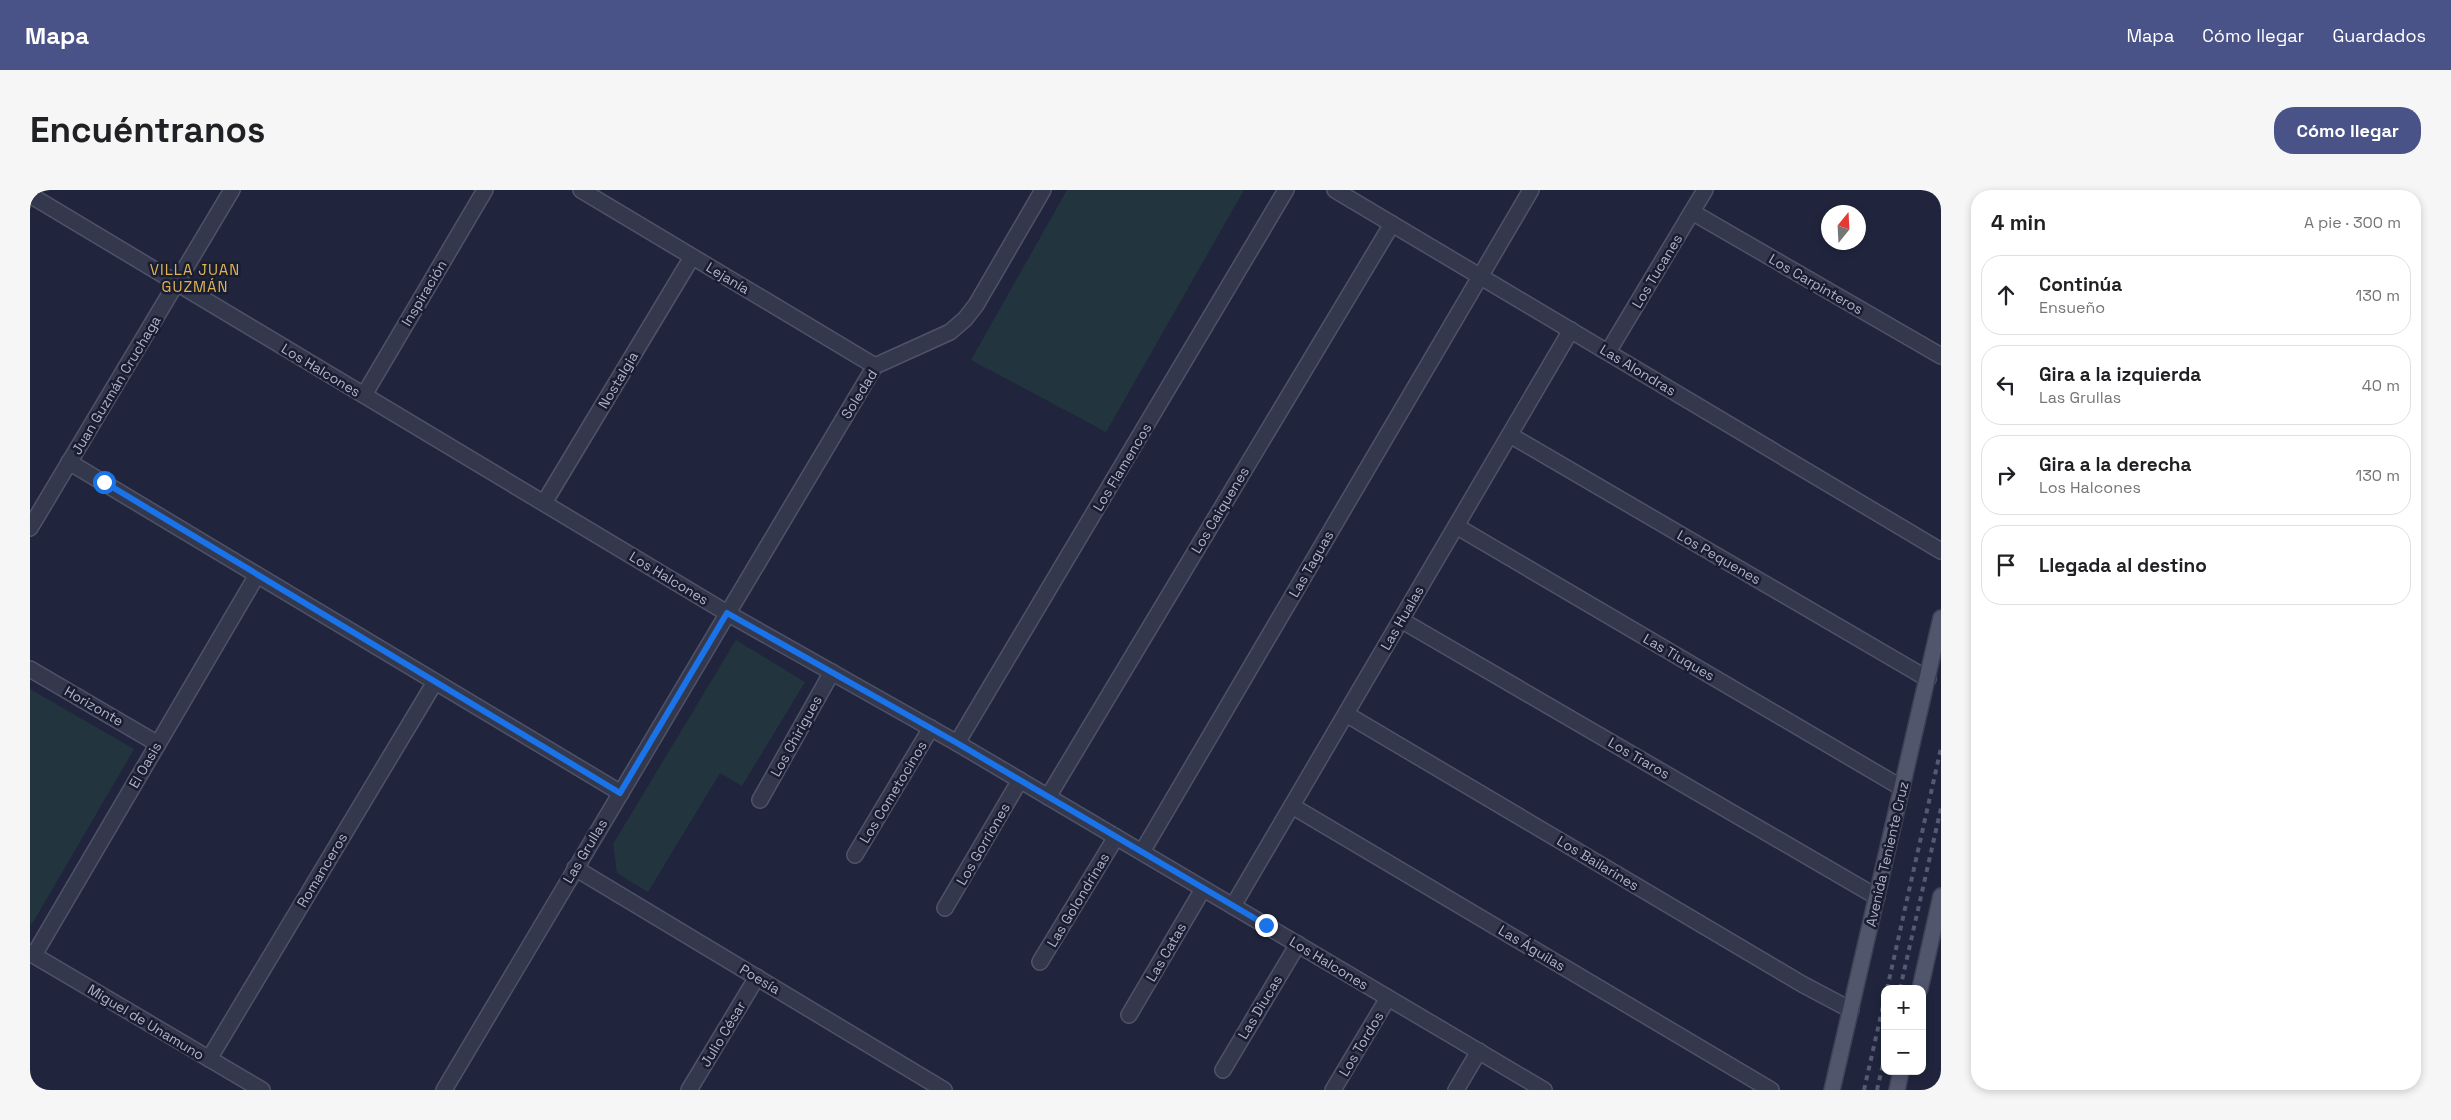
<!DOCTYPE html>
<html lang="es">
<head>
<meta charset="utf-8">
<style>
	:root { --surface:#fff; --page:#f6f6f6; --text:#202124; --muted:#757577; --line:#e0e0e0; --accent:#4a5387 }
	body { margin:0; font-family:"Space Grotesk",sans-serif; background:var(--page); color:var(--text) }
	.controls { position:absolute; right:15px; bottom:15px; display:grid; overflow:hidden; border-radius:10px; box-shadow:0 2px 8px #0003 }
	.controls button { width:45px; height:45px; display:grid; place-items:center; padding:0; border:0; border-bottom:1px solid var(--line); background:var(--surface); color:var(--text); font:25px sans-serif }
	.compass { position:absolute; left:1791px; top:15px; width:45px; height:45px; border-radius:50%; background:var(--surface); box-shadow:0 2px 8px #0003; rotate:18deg }
	.stop { position:absolute; width:15px; height:15px; margin:-11px; border:4px solid #1a73e8; border-radius:50%; background:#fff }
	.stop.end { background:#1a73e8; border-color:#fff; box-shadow:0 1px 5px #0008 }
	.list { margin:0; padding:0; list-style:none }
	h2 { display:flex; justify-content:space-between; align-items:center; height:65px; margin:0; padding:0 20px; font-size:21px }
	h2 small { font-size:16px; font-weight:400; color:var(--muted) }
	.list li { display:grid; grid-template-columns:32px 1fr auto; gap:15px; align-items:center; box-sizing:border-box; height:80px; margin:0 10px 10px; padding:0 10px; border:1px solid var(--line); border-radius:20px }
	.list b { display:block; font-size:19px; white-space:nowrap }
	.list p { margin:0; font-size:16px; white-space:nowrap; color:var(--muted) }
	.list em { font-size:16px; font-style:normal; color:var(--muted) }
	.icon { flex:none; width:28px; height:28px; fill:none; stroke:currentColor; stroke-width:2; stroke-linecap:round; stroke-linejoin:round }
	.map { position:relative; flex:none; width:1911px; height:900px; overflow:hidden; border-radius:20px }
	header { display:flex; align-items:center; gap:30px; box-sizing:border-box; height:70px; padding:0 25px; background:var(--accent); color:#fff }
	header strong { font-size:24px }
	nav { display:flex; gap:28px; margin-inline-start:auto; font-size:18px }
	.intro { display:flex; align-items:center; justify-content:space-between; box-sizing:border-box; height:120px; padding:0 30px }
	h1 { margin:0; font-size:35px }
	.button { padding:12px 22px; border-radius:20px; background:var(--accent); color:#fff; font-size:18px; font-weight:700 }
	main { display:flex; gap:30px; padding:0 30px }
	aside { flex:1; background:var(--surface); border-radius:20px; box-shadow:0 2px 8px #0003 }
	.map>svg:first-child { display:block }
	.green { fill:#22343e }
	.lines { fill:none; stroke-linecap:round; stroke-linejoin:round }
	.street-casing { stroke:#4f5268; stroke-width:18 }
	.primary-casing { stroke:#3d4156; stroke-width:18 }
	.street { stroke:#34384d; stroke-width:15 }
	.primary { stroke:#51566d; stroke-width:15 }
	.rail { stroke:#555a74; stroke-width:4; stroke-dasharray:5 5; stroke-linecap:butt }
	.route { stroke:#1a73e8; stroke-width:6 }
	.labels { text-anchor:middle; dominant-baseline:central; stroke-width:5; stroke-linejoin:round; paint-order:stroke }
	.street-label { font-size:14px; fill:#afb2c9; stroke:#191d31 }
	.neighbourhood-label { font-size:15px; letter-spacing:1px; fill:#dfb353; stroke:#191d31 }
</style>
</head>
<body>
<header>
<strong>Mapa</strong>
<nav><a>Mapa</a><a>Cómo llegar</a><a>Guardados</a></nav>
</header>
<div class="intro"><h1>Encuéntranos</h1><a class="button">Cómo llegar</a></div>
<main>
<div class="map">
<svg width="1911" height="900" viewBox="0 0 1911 900">
	<rect width="100%" height="100%" fill="#20253d"/>
	<g class="green">
		<path d="M1037,0H1214L1076,242L941,170Z"/>
		<path d="M706,450L775,492L712,596L690,583L618,702L587,683L583,654Z"/>
		<path d="M0,499L104,559L2,734L0,733Z"/>
	</g>
	<g class="lines">
		<g class="street-casing">
			<g id="street">
				<path d="M551,0L845,176"/>
				<path d="M1305,0L1911,361"/>
				<path d="M0,5L697,423L927,553L1514,900"/>
				<path d="M1662,22L1911,166"/>
				<path d="M1578,162L1675,0"/>
				<path d="M334,205L455,0"/>
				<path d="M1480,245L1898,489"/>
				<path d="M39,272L591,603"/>
				<path d="M514,313L662,67"/>
				<path d="M1426,336L1872,598"/>
				<path d="M0,338L202,0"/>
				<path d="M1371,430L1847,707"/>
				<path d="M0,479L128,554"/>
				<path d="M1316,524L1772,794L1821,820"/>
				<path d="M927,553L1256,0"/>
				<path d="M1018,607L1362,34"/>
				<path d="M730,610L802,482"/>
				<path d="M1262,616L1741,900"/>
				<path d="M1112,662L1501,0"/>
				<path d="M825,665L901,538"/>
				<path d="M545,678L914,900"/>
				<path d="M1203,716L1541,140"/>
				<path d="M915,718L990,590"/>
				<path d="M0,763L232,900"/>
				<path d="M4,765L227,385"/>
				<path d="M1010,772L1086,647"/>
				<path d="M1099,825L1173,699"/>
				<path d="M179,869L405,492"/>
				<path d="M1193,880L1268,754"/>
				<path d="M414,900L845,176L920,142L935,129L946,115L1013,0"/>
				<path d="M659,900L727,787"/>
				<path d="M1303,900L1358,808"/>
				<path d="M1426,900L1449,861"/>
			</g>
		</g>
		<g class="primary-casing">
			<g id="primary">
				<path d="M1890,799L1911,706"/>
				<path d="M1802,900L1911,428"/>
				<path d="M1867,900L1871,881"/>
			</g>
		</g>
		<use href="#street" class="street"/>
		<use href="#primary" class="primary"/>
		<g class="rail">
			<path d="M1857,799L1911,558"/>
			<path d="M1870,799L1911,618"/>
			<path d="M1834,900L1855,807"/>
			<path d="M1847,900L1855,865"/>
		</g>
	</g>
	<g class="lines">
		<path class="route" d="M74,292L590,603L697,423L927,553L1236,735"/>
	</g>
	<g class="labels">
		<g class="street-label">
			<text transform="translate(1627 81) rotate(-59)">Los Tucanes</text>
			<text transform="translate(698 88) rotate(31)">Lejanía</text>
			<text transform="translate(1786 94) rotate(30)">Los Carpinteros</text>
			<text transform="translate(394 103) rotate(-59)">Inspiración</text>
			<text transform="translate(291 180) rotate(31)">Los Halcones</text>
			<text transform="translate(1608 180) rotate(31)">Las Alondras</text>
			<text transform="translate(588 190) rotate(-59)">Nostalgia</text>
			<text transform="translate(86 195) rotate(-59)">Juan Guzmán Cruchaga</text>
			<text transform="translate(829 204) rotate(-58)">Soledad</text>
			<text transform="translate(1092 277) rotate(-59)">Los Flamencos</text>
			<text transform="translate(1190 320) rotate(-59)">Los Caiquenes</text>
			<text transform="translate(1689 367) rotate(30)">Los Pequenes</text>
			<text transform="translate(1281 374) rotate(-60)">Las Taguas</text>
			<text transform="translate(639 388) rotate(31)">Los Halcones</text>
			<text transform="translate(1372 428) rotate(-60)">Las Hualas</text>
			<text transform="translate(1649 467) rotate(30)">Las Tiuques</text>
			<text transform="translate(64 516) rotate(30)">Horizonte</text>
			<text transform="translate(766 546) rotate(-61)">Los Chirigues</text>
			<text transform="translate(1609 568) rotate(30)">Los Traros</text>
			<text transform="translate(115 575) rotate(-60)">El Oasis</text>
			<text transform="translate(863 602) rotate(-59)">Los Cometocinos</text>
			<text transform="translate(953 654) rotate(-60)">Los Gorriones</text>
			<text transform="translate(555 661) rotate(-59)">Las Grullas</text>
			<text transform="translate(1857 664) rotate(-77)">Avenida Teniente Cruz</text>
			<text transform="translate(1568 673) rotate(31)">Los Bailarines</text>
			<text transform="translate(292 680) rotate(-59)">Romanceros</text>
			<text transform="translate(1048 710) rotate(-59)">Las Golondrinas</text>
			<text transform="translate(1502 758) rotate(31)">Las Águilas</text>
			<text transform="translate(1136 762) rotate(-60)">Las Catas</text>
			<text transform="translate(1299 773) rotate(31)">Los Halcones</text>
			<text transform="translate(730 789) rotate(31)">Poesía</text>
			<text transform="translate(1230 817) rotate(-59)">Las Diucas</text>
			<text transform="translate(116 832) rotate(31)">Miguel de Unamuno</text>
			<text transform="translate(693 844) rotate(-59)">Julio César</text>
			<text transform="translate(1331 854) rotate(-59)">Los Tordos</text>
		</g>
		<g class="neighbourhood-label">
			<text x="165" y="79">VILLA JUAN<tspan x="165" dy="17">GUZMÁN</tspan></text>
		</g>
	</g>
</svg>
<div class="controls">
<button>+</button>
<button>−</button>
</div>
<svg class="compass" viewBox="-18 -18 36 36"><path d="M0-13l5 13h-10z" fill="#e53935"/><path d="M0 13l5-13h-10z" fill="#757577"/></svg>
<div class="stop" style="left:74px;top:292px"></div>
<div class="stop end" style="left:1236px;top:735px"></div>
</div>
<aside>
<h2>4 min<small>A pie · 300 m</small></h2>
<ul class="list">
<li><svg class="icon" aria-label="ahead" viewBox="0 0 24 24"><path d="M12 20V5M6 11l6-6 6 6"/></svg><div><b>Continúa</b><p>Ensueño</p></div><em>130 m</em></li>
<li><svg class="icon" aria-label="left" viewBox="0 0 24 24"><path d="M17 20v-9H6M10 6l-5 5 5 5"/></svg><div><b>Gira a la izquierda</b><p>Las Grullas</p></div><em>40 m</em></li>
<li><svg class="icon" aria-label="right" viewBox="0 0 24 24"><path d="M7 20v-9h11M14 6l5 5-5 5"/></svg><div><b>Gira a la derecha</b><p>Los Halcones</p></div><em>130 m</em></li>
<li><svg class="icon" aria-label="arrive" viewBox="0 0 24 24"><path d="M6 21V4h12l-3 4 3 4H6"/></svg><div><b>Llegada al destino</b></div></li>
</ul>
</aside>
</main>
</body>
</html>
